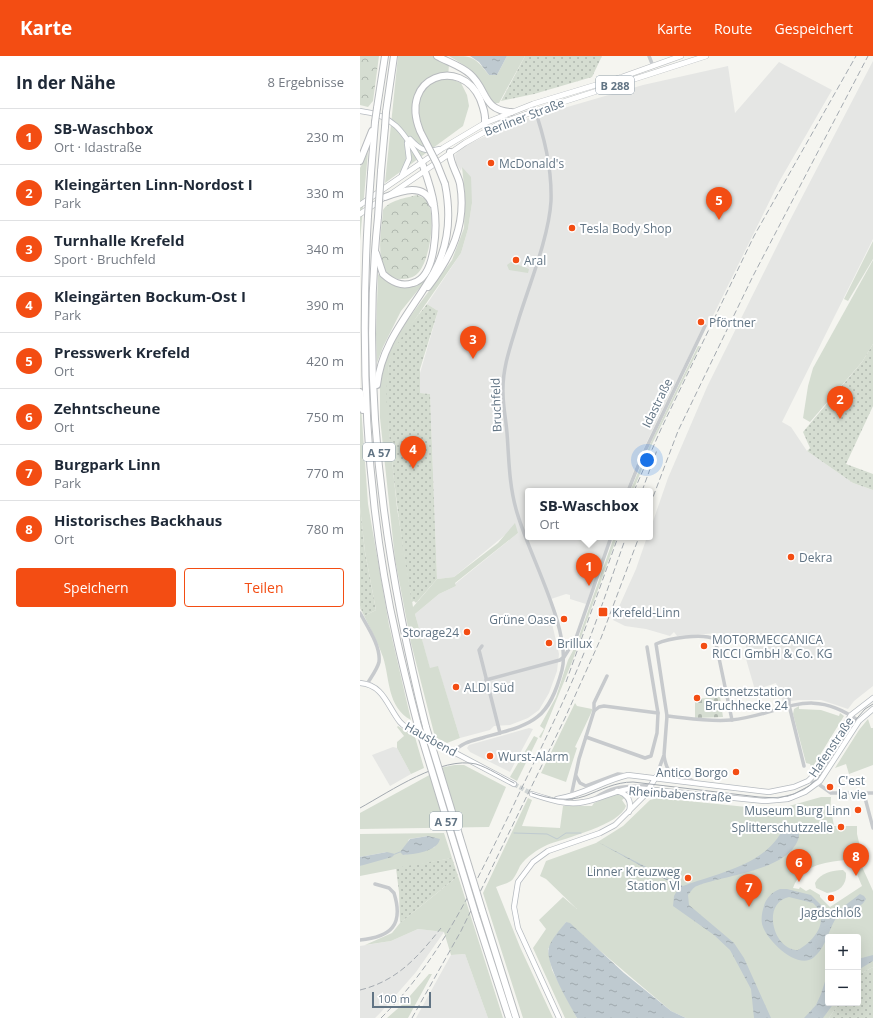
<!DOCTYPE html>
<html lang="de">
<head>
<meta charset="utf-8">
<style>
	:root { --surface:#fff; --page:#f6f6f7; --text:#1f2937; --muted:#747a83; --line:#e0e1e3; --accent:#f34d13 }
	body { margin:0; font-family:"Open Sans",sans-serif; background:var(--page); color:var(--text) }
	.controls { position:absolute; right:12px; bottom:12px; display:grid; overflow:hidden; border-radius:4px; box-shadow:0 4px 16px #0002 }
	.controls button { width:36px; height:36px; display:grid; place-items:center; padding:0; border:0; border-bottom:1px solid var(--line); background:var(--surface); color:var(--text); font:20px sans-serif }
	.scale { position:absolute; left:12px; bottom:10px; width:59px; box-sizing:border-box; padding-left:4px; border:2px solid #617484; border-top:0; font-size:11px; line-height:14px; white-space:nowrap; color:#617484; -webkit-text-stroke:3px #fff; paint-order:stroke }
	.you { position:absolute; left:287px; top:404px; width:14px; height:14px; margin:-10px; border:3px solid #fff; border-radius:50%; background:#1a73e8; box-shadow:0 0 0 6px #1a73e833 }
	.badge { display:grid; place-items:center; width:26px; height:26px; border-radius:50%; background:var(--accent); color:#fff; font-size:13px; font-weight:700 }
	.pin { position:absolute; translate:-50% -33px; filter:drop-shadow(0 1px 2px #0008) }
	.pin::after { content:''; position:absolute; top:21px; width:14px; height:12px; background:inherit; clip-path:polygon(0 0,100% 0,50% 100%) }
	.popup { position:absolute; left:165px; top:432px; width:128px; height:52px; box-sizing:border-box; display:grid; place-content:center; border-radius:4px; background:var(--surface); filter:drop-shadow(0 1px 3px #0005); font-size:13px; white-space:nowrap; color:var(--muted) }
	.popup b { font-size:15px; color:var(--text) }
	.popup::after { content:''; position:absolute; left:50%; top:100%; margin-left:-8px; border:8px solid transparent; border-top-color:var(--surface) }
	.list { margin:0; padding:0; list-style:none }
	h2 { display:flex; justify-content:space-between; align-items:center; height:52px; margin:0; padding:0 16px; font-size:17px }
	h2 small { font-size:13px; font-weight:400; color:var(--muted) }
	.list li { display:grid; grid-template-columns:26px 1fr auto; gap:12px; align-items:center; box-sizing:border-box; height:56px; padding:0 16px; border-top:1px solid var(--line) }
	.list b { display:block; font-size:15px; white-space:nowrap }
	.list p { margin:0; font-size:13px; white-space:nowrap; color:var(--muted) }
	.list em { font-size:13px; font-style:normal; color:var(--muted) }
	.actions { display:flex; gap:8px; padding:12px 16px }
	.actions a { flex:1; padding:9px 0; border:1px solid var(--accent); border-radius:4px; text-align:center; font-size:14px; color:var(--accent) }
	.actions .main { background:var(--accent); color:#fff }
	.map { position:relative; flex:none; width:513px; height:962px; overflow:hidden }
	header { display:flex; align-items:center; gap:24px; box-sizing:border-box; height:56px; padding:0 20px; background:var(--accent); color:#fff }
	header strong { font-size:19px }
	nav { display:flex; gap:22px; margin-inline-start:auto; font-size:14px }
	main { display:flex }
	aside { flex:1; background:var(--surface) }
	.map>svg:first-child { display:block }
	.built { fill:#e5e6e4 }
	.green { fill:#d5ddd1; fill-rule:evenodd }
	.forest { fill:url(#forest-crowns) }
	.cemetery { fill:url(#cemetery-stones) }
	.garden { fill:url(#garden-dots) }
	.water { fill:url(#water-ripples); fill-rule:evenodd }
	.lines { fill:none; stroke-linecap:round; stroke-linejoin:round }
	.stream { stroke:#bfcad0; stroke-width:1 }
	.secondary-tunnel { stroke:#d0d5d5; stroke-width:4.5; stroke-dasharray:4.5 2; stroke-linecap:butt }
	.secondary-casing { stroke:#b6bbc0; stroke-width:6 }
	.primary-casing { stroke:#b7bbbe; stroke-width:6 }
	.highway-casing { stroke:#b8bbbe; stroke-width:8 }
	.street { stroke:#c7cacd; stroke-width:3.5 }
	.secondary { stroke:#fff; stroke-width:4.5 }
	.primary { stroke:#fff; stroke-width:5 }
	.highway { stroke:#fff; stroke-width:6 }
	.tram { stroke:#a4aab0; stroke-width:1 }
	.rail { stroke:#a4aab0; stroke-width:1; stroke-dasharray:6 3; stroke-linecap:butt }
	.highway-bridge-casing { stroke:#b8bbbe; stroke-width:8; stroke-linecap:butt }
	.highway-bridge { stroke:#fff; stroke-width:6 }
	.poi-dot { fill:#f34d13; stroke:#fff; stroke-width:1.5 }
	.labels { text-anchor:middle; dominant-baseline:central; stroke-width:4; stroke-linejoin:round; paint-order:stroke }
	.shield { fill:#fff; stroke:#909ea9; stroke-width:1 }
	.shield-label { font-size:11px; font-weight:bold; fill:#617484 }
	.street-label { font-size:12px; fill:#617484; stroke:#fff }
	.poi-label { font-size:12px; fill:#617484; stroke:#fff; text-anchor:start }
</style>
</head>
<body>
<header>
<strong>Karte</strong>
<nav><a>Karte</a><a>Route</a><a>Gespeichert</a></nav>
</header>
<main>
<aside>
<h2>In der Nähe<small>8 Ergebnisse</small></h2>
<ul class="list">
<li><span class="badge">1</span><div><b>SB-Waschbox</b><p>Ort · Idastraße</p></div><em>230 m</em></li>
<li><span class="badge">2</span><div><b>Kleingärten Linn-Nordost I</b><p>Park</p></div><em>330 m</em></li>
<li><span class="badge">3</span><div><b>Turnhalle Krefeld</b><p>Sport · Bruchfeld</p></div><em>340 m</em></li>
<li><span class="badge">4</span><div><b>Kleingärten Bockum-Ost I</b><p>Park</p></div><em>390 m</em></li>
<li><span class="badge">5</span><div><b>Presswerk Krefeld</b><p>Ort</p></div><em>420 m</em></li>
<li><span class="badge">6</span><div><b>Zehntscheune</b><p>Ort</p></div><em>750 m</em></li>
<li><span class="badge">7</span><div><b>Burgpark Linn</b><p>Park</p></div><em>770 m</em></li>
<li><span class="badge">8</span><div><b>Historisches Backhaus</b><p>Ort</p></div><em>780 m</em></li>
</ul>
<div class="actions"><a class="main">Speichern</a><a>Teilen</a></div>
</aside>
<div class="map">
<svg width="513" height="962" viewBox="0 0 513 962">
	<defs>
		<pattern id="forest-crowns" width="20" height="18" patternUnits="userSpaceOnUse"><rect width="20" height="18" fill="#d5ddd1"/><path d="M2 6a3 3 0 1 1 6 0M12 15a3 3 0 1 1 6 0" fill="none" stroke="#b0b8af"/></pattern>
		<pattern id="cemetery-stones" width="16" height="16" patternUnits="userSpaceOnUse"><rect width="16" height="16" fill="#d5ddd1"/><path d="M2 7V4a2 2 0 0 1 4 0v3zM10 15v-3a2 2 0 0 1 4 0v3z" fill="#b0b8af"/></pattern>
		<pattern id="garden-dots" width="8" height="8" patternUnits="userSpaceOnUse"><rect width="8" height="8" fill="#d5ddd1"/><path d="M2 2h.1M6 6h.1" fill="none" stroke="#b0b8af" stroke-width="1.8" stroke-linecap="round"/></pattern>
		<pattern id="water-ripples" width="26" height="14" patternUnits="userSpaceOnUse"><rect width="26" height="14" fill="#bfcad0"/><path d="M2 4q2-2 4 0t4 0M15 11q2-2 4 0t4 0" fill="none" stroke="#9fa9ae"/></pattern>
	</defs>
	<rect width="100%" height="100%" fill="#f5f5f0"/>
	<g class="built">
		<path d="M513,5V183L422,366L431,371L447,395L493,427L513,434V630L494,645L488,653L461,644H439L423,646L416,627L395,634L386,603V584L361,583L359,577L317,580L314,576L310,580L286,573L265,570L253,564L276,513L287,481H290V474L308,422L347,331L427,170Z"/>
		<path d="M419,6L472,34L419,126L349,268L340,277L278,404L266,435H168V481H250L226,548L210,543V539L206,538L191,543L198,561L191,563L199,598L197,615L189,637L179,654L168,662L150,669L134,670L130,674L100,682L78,611L70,613L55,558L79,538L96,530L95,528L158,477L145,479L94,521L77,523L70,338L60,337V317L78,255L67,248L101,197L108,173L112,147L102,111L101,115L96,107L95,99L102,91L141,73L166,63L283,29L368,10L375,57Z"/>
		<path d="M169,672L173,673L150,716L110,696L107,692L109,689Z"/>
		<path d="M33,691L37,692L51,718L30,730L12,699Z"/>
		<path d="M58,873L84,876L56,916L21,956L15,962H0V890L31,885Z"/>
		<path d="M105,898L128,962H56L91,899Z"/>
	</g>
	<g class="green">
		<path d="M38,0H73L89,8L88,22L101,27L107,39L109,50L103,70L25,127Z"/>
		<path d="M89,0C113,0 114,0 129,19H137L147,0H165L139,47H133C121,23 112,13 89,0Z"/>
		<path d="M8,96L0,185V112Z"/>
		<path d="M102,111L111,121L112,147L108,173L101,197L38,288L29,309L27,332L29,375L37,452L53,551L77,523L94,521L138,487L155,467L158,477L95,527L96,530L79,538L55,558L70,612L78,610L100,682L87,687L75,681L51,587L35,503L20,362V325L27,299L37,278L92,204L104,172L105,139Z"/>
		<path d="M513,185V203L488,245L484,243Z"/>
		<path d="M513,204V288L502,306L450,366L443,362L448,330L453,312Z"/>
		<path d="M151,206L169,213L168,217L149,214L147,209Z"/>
		<path d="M18,218C31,232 53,238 67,221V223L41,255L23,291L17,307L16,278Z"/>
		<path d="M338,290H340L293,386L273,435H270L292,384Z"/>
		<path d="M0,336L8,448L29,569L51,664C27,651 30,623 23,601C17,584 8,568 0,552V550L4,560L16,554L5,496L0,451Z"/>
		<path d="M254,481H257L212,606L181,682L179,681L184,673L180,670L196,641L208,604L216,589Z"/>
		<path d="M215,647L217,650L232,653V655L215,691L217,692L206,726L181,717Z"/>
		<path d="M439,650V653L461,654L479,660L480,657L484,660L452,712L450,708L446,707L433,658L434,653Z"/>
		<path d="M508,663L511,672H513V709L489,718L486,708L475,712L499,674Z"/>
		<path d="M38,670L55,681L64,712L51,718L37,692V686L44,680L37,671Z"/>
		<path d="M174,680L178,682L157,725L150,721Z"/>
		<path d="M95,709H104L146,731L129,771L0,773V757L84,711Z"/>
		<path d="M254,738H259L266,741L262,744L266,750C260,769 205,782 187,789C178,793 166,801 160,810C158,814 156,819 153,823C150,827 141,829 136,831L160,891L193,962H163L123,837L168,742L172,744L162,770L200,772L203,750H232L234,747Z"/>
		<path d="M461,741H471L470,758L472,759L474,770H497V778L502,799L490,808L485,804C464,806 441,810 433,832L439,833L440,831L446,835L450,833L460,839V841L470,851L502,830L493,809L499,804L513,835V911L498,919V881H468V947H479L469,962H326L311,955L206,866L188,893L192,914L217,962H205L173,892L186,873L179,864L203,841L217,853L186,823L180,820L186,805L236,787L263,770L290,744L298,742L415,754Z"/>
		<path d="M84,777L92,802L0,820V810L27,796L0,801V778ZM68,780L75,791L43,799L49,783Z"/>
		<path d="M483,814L486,817C487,829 479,836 467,837L456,832L455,827C460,817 473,814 483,814Z"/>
		<path d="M98,820L143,962H128L105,898L91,899L84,876L58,873L31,885L5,889L32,877L40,867Z"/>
		<path d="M69,918H72L48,962H27L43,948Z"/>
	</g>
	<g class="forest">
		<path d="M0,0H19L13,45L8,51L0,49Z"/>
		<path d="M57,139C59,140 63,141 65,143C78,154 70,207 57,218C51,223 45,223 38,223C30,222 25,216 23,209C17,192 22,171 23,154C29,144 46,142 57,139Z"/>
	</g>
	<path class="cemetery" d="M360,641L363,661L335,662V643Z"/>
	<g class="garden">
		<path d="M165,0H242L232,21L174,38L141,45Z"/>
		<path d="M67,248L78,255L60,313V337L70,338L77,523L56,547L54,545L52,546C43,496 36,446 31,395C28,368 24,337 29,310C34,287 53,266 67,248Z"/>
		<path d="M513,288V350L486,408L513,418V434L493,427L447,395L450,392L443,376L502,306Z"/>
		<path d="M0,451L5,496L16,554L4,560L0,550Z"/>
		<path d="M92,802L98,820L40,867L39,836L36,812Z"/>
		<path d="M513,911V962H469L479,947H498V919Z"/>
	</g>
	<g class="water">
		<path d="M110,0H147L137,19H129L119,6Z"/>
		<path d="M431,769C437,773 441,776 438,784C426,815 364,819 337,830C333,831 331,836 328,839L329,849L374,887L384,902L411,962H394L391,933L370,894L354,879L313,850L314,840L319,831L236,785L323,830C358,817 407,809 424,771Z"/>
		<path d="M68,780L80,783C77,796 54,798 43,799L40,796L50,783Z"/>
		<path d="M27,796L35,798L32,801L0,810V801Z"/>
		<path d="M420,833H427L451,839L470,858L475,857L500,838L504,840L506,843C500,855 486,851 478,859C468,873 467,891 453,902C437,914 406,884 402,868C401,862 402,856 404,850C406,842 412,836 420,833ZM429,841L453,847C471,864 455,884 438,894C413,894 401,847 429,841Z"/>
		<path d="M206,866L210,867L264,917L311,955L326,962H217C209,947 184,906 189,891C192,882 200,874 206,866Z"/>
		<path d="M513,899V905L498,914V903Z"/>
		<path d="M468,916V947H474L463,962H444L456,949L461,938Z"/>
	</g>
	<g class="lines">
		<g class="stream">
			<path d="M154,777L187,778L197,783L206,777H221"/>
			<path d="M35,798L40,796"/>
		</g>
		<path class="secondary-tunnel" d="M154,728L172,738"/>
		<g class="secondary-casing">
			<g id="secondary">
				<path d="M0,55C36,59 45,79 62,107"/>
				<path d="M50,83C59,93 66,97 80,93"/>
				<path d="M42,119L49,103L47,87"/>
				<path d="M0,627C24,629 27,650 40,666C45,672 54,676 61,679"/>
				<path d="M69,683L154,728"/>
				<path d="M257,735C268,738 272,745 269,756"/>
				<path d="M172,738C187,743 207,750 224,746C242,743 257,733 275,732L405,745L428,743L445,736L460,725L499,665L513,653"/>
				<path d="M197,743C224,739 242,725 268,719L409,736L434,731L448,725L454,719L491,659L513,642"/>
				<path d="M199,962L158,872L154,851L158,826L173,806L188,795L240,777L255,769L285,739L296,721"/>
			</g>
		</g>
		<g class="primary-casing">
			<g id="primary">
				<path d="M31,138L105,87L139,68L175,55L346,0"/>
				<path d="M0,149L83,92L125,67L173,48L262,21L321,0"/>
				<path d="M0,158L21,144"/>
			</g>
		</g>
		<g class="highway-casing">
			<g id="highway">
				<path d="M77,0C88,6 101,10 110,18C128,34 122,54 151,56"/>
				<path d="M17,52L25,0"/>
				<path d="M26,56L34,0"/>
				<path d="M60,75C38,20 101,0 120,43C123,51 126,58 125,67"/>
				<path d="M0,105L12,75"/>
				<path d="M21,115L25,71"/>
				<path d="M11,117L15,66"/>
				<path d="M25,141C41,135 64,126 72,148"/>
				<path d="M8,160C0,302 5,445 37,584C43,611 50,639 57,666"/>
				<path d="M18,161C0,332 24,505 66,671"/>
				<path d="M16,197L23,218C32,226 41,231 53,227C77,221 77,168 74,149C72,134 67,121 62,107"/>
				<path d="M68,231C91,201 107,168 100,128C98,118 89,106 90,96"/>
				<path d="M17,329C22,284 53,254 74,216C89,189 91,158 85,128"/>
				<path d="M0,336L3,354"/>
				<path d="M122,854L156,962"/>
				<path d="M117,863L149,962"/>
			</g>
		</g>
		<g class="street">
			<path d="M289,0L293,10"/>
			<path d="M268,435L280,405L345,270"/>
			<path d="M0,557C7,570 21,590 19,606C17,614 11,621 7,628"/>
			<path d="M122,590L119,594L140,677"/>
			<path d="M126,624L200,604L204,601L216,582L251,481"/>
			<path d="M429,634V649L444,710"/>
			<path d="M234,655L239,651L244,650L298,657"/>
			<path d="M307,660C328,662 349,666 371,664C423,659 448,628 499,665"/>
			<path d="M226,681L285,702L291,700L297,677L298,657L287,591"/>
			<path d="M94,696C101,687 111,685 122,682C171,668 188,667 202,614C212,574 167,496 156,453C149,428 149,403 147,377C146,364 143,350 143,337C142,311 152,286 159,262C170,227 189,180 191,145C192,111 184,80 173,48"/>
			<path d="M304,700C309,729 321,714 334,726"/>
			<path d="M216,720L220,727L226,730L258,718L267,719"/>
			<path d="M296,721L304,699L307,660L296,588C309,582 342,577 355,583L372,664"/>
			<path d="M448,725L457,727L471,737H513"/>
			<path d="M504,738L513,772"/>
			<path d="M235,742C258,727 267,732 292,729"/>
			<path d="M211,747L212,736L219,703L234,655V647L247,620"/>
			<path d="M0,884C31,881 44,869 34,837L29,832L15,828"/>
		</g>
		<use href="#secondary" class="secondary"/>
		<use href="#primary" class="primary"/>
		<use href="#highway" class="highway"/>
		<g class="tram">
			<path d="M172,737C189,743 208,746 225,740C241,734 255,726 273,726L399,741L418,742L434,738L449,730L458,722L492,668L505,653L513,648"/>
			<path d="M0,752C31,735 81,700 116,708C129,712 142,721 154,727"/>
		</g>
		<g class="rail">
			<path d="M274,435L301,373L394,180L496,0"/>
			<path d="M282,435L297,394"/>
			<path d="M290,449L318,375L393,220L508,0"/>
			<path d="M206,626L258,481"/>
			<path d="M0,934C37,925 58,901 81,872"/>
			<path d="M21,962C80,904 113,832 149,759C174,705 202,652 224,597C239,559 252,520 266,481"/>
			<path d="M52,962L101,875L205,662L241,582L279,481"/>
		</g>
		<g class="highway-bridge-casing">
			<g id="highway-bridge">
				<path d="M15,66L17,52"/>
				<path d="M25,71L26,56"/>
				<path d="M60,75L77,108L85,128"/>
				<path d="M8,160L11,117"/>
				<path d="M18,161L21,115"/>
				<path d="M57,666L117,863"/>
				<path d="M66,671L122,854"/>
			</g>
		</g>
		<use href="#highway-bridge" class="highway-bridge"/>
	</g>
	<g class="poi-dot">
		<circle cx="131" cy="107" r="4"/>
		<circle cx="212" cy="172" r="4"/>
		<circle cx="156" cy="204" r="4"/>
		<circle cx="341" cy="266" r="4"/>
		<circle cx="431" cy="501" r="4"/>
		<rect x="238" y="551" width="10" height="10" rx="2"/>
		<circle cx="204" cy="563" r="4"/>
		<circle cx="107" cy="576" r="4"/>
		<circle cx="189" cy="587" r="4"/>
		<circle cx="344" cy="590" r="4"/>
		<circle cx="96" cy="631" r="4"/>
		<circle cx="337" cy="642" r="4"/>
		<circle cx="130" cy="700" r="4"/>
		<circle cx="376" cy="716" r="4"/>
		<circle cx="470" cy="731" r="4"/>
		<circle cx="498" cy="754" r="4"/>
		<circle cx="481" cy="771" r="4"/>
		<circle cx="328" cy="822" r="4"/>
		<circle cx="471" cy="842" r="4"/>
	</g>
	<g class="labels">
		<g class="shield">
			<rect x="236" y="20" width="38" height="18" rx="3"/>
			<rect x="3" y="387" width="32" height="18" rx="3"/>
			<rect x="70" y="756" width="32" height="18" rx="3"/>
		</g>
		<g class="shield-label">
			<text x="255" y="29">B 288</text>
			<text x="19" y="396">A 57</text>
			<text x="86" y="765">A 57</text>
		</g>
		<g class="street-label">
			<text transform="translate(164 61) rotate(-21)">Berliner Straße</text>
			<text transform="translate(297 347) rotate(-64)">Idastraße</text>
			<text transform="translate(136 349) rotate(-92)">Bruchfeld</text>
			<text transform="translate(71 683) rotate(29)">Hausbend</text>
			<text transform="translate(471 691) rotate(-56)">Hafenstraße</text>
			<text transform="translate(320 738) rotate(4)">Rheinbabenstraße</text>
		</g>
		<g class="poi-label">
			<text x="139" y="107">McDonald's</text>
			<text x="220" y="172">Tesla Body Shop</text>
			<text x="164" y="204">Aral</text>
			<text x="349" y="266">Pförtner</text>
			<text x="439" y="501">Dekra</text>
			<text x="252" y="556">Krefeld-Linn</text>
			<text x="196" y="563" text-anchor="end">Grüne Oase</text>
			<text x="99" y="576" text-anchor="end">Storage24</text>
			<text x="352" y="583">MOTORMECCANICA<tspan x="352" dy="14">RICCI GmbH &amp; Co. KG</tspan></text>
			<text x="197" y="587">Brillux</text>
			<text x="104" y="631">ALDI Süd</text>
			<text x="345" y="635">Ortsnetzstation<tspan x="345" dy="14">Bruchhecke 24</tspan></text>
			<text x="138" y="700">Wurst-Alarm</text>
			<text x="368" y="716" text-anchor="end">Antico Borgo</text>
			<text x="478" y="724">C'est<tspan x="478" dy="14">la vie</tspan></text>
			<text x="490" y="754" text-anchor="end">Museum Burg Linn</text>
			<text x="473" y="771" text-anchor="end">Splitterschutzzelle</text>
			<text x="320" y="815" text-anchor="end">Linner Kreuzweg<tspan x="320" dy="14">Station VI</tspan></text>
			<text x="471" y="856" text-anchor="middle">Jagdschloß</text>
		</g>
	</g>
</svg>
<div class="controls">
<button>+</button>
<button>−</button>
</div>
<div class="scale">100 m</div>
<div class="you"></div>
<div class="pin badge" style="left:229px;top:530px">1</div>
<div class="popup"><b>SB-Waschbox</b>Ort</div>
<div class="pin badge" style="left:480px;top:363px">2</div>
<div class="pin badge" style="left:113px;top:303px">3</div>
<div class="pin badge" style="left:53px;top:413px">4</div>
<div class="pin badge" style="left:359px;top:164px">5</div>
<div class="pin badge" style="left:439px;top:826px">6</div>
<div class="pin badge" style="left:389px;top:851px">7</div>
<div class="pin badge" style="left:496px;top:820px">8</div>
</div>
</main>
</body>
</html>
